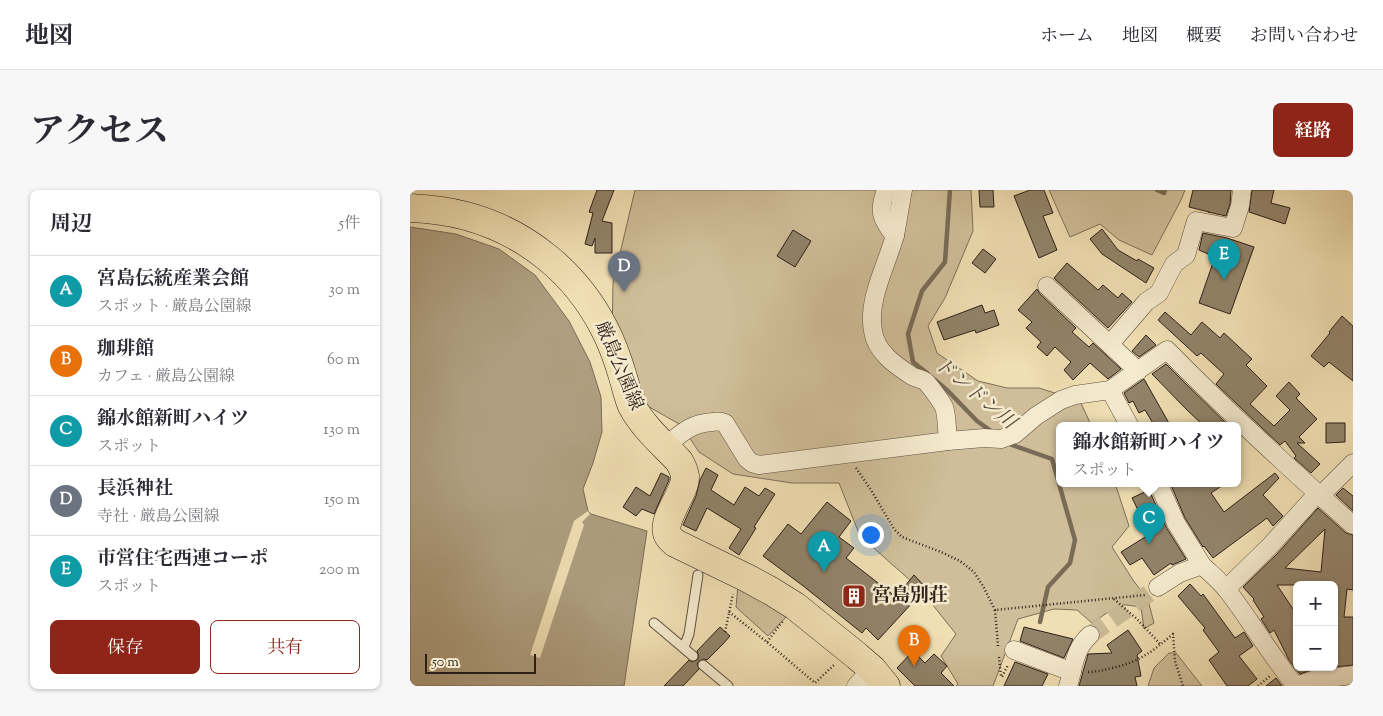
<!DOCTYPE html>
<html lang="ja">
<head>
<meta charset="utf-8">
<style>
	:root { --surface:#fff; --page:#f7f7f7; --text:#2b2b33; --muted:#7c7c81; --line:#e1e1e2; --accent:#8f2418 }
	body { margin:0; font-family:"Sorts Mill Goudy","Noto Serif JP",serif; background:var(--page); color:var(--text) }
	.controls { position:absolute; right:15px; bottom:15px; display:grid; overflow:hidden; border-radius:8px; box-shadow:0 1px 4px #0004 }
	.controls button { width:45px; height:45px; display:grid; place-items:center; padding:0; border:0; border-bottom:1px solid var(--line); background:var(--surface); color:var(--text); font:25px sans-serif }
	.scale { position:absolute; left:15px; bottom:12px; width:111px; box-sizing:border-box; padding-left:5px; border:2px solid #2d1f19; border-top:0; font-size:14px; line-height:18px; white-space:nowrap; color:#2d1f19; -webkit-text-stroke:4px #f5eace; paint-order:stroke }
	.you { position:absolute; left:460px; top:344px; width:18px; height:18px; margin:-12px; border:4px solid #fff; border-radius:50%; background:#1a73e8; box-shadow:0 0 0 8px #1a73e833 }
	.badge { display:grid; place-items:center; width:32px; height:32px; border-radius:50%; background:var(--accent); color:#fff; font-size:16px; font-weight:700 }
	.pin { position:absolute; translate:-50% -41px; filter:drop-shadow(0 1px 2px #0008) }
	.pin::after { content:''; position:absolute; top:26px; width:18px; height:15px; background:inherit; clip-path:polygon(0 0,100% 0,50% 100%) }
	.popup { position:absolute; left:646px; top:232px; width:185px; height:65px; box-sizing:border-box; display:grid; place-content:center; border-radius:8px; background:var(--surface); filter:drop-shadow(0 1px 4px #0005); font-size:16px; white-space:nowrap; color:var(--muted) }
	.popup b { font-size:19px; color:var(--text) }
	.popup::after { content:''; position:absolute; left:50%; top:100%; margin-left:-10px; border:10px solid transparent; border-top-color:var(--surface) }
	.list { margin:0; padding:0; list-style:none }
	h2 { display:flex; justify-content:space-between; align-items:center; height:65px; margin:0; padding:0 20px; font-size:21px }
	h2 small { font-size:16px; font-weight:400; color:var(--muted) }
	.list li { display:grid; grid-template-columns:32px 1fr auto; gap:15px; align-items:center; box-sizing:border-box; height:70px; padding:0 20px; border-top:1px solid var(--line) }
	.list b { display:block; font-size:19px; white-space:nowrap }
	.list p { margin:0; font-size:16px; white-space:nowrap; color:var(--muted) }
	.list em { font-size:16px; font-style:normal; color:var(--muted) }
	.actions { display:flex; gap:10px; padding:15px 20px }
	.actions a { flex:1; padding:11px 0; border:1px solid var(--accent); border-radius:8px; text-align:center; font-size:18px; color:var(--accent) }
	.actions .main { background:var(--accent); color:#fff }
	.map { position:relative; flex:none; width:943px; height:496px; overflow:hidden; border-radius:8px }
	header { display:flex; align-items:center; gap:30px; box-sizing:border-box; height:70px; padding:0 25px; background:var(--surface); border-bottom:1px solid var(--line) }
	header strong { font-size:24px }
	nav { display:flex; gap:28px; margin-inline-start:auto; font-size:18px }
	.intro { display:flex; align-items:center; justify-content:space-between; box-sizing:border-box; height:120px; padding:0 30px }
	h1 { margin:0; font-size:35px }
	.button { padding:12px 22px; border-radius:8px; background:var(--accent); color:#fff; font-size:18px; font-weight:700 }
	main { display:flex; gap:30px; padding:0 30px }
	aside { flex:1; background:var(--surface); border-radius:8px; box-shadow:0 1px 4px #0004 }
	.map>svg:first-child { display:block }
	.green { fill:#cfbe99; stroke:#7e6e59 }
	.water { fill:#ae9e7f; stroke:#7a6b56 }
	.pier { fill:#f0dfb3 }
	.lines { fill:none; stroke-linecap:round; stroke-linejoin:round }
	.stream { stroke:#7a6b56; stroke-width:4.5 }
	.building { fill:#928369; stroke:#2d1f19; fill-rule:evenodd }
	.minor-tunnel { stroke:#c9b994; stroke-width:18; stroke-dasharray:18 9; stroke-linecap:butt }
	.service-casing { stroke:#5e4f40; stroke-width:11 }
	.minor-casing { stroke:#5e4f40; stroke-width:19 }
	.primary-casing { stroke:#2d1f19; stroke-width:29 }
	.path { stroke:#2d1f19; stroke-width:2.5; stroke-dasharray:1 2.5; stroke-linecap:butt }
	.service { stroke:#f5eace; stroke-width:9 }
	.minor { stroke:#f5eace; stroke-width:18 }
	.primary { stroke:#f0dfb3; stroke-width:28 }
	.labels { text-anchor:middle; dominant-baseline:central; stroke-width:5; stroke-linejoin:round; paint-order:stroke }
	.street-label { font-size:19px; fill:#2d1f19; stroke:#f5eace }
	.poi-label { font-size:19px; font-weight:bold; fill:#2d1f19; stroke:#f5eace; text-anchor:start }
	.water-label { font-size:20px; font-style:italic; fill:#5a4b3d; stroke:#f5eace }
</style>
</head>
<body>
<header>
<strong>地図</strong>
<nav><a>ホーム</a><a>地図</a><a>概要</a><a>お問い合わせ</a></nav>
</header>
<div class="intro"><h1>アクセス</h1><a class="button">経路</a></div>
<main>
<aside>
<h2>周辺<small>5件</small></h2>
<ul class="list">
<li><span class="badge" style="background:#0f9aa8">A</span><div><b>宮島伝統産業会館</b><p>スポット · 厳島公園線</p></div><em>30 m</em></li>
<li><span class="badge" style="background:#e8710a">B</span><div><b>珈琲館</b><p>カフェ · 厳島公園線</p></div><em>60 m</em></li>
<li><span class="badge" style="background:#0f9aa8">C</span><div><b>錦水館新町ハイツ</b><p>スポット</p></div><em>130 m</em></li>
<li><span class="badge" style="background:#6b7280">D</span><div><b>長浜神社</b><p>寺社 · 厳島公園線</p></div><em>150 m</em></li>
<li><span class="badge" style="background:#0f9aa8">E</span><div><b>市営住宅西連コーポ</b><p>スポット</p></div><em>200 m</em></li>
</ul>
<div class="actions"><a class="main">保存</a><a>共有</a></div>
</aside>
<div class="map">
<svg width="943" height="496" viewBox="0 0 943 496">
	<rect width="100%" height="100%" fill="#f0dfb3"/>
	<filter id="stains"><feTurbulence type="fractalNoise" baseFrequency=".004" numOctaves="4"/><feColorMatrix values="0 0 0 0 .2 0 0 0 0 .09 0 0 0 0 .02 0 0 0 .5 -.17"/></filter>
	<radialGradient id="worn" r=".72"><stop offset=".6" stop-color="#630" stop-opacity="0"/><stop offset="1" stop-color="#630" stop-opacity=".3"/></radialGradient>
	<g class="green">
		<path d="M225,0H561L563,41L535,108L518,136L527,163L568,191L597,198H629L670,211L681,235H650V293H705L719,336L702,357L723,390L738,410L744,433L734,439L731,417L710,414L682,433L667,420L644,419L608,429L583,496H546L548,494L531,466L546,444L510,399L450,346L429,293H382L323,284L289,262L271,235L225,209L202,148L203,93Z"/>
		<path d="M639,0H775L771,10L742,65L709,50L690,34L660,47Z"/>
		<path d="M328,395L378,425L358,446L326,417Z"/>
		<path d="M759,463H766L792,496H738L744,478Z"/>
	</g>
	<path class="water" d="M0,37L46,44L89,59L125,85L159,131L180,172L191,207L192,242L183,273L173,299L178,321L181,324L237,341L214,496H0Z"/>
	<path class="pier" d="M178,321L180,324L172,332L174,335L130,468L120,465L164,331Z"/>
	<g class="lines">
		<g class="stream">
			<path d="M747,0L754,3L755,0"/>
			<path d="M517,183L503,172L498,144L512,101L535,72L540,0"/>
			<path d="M525,190L538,201L567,231L584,243"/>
			<path d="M596,252L602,255L642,269L665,350L660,373L638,397L630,432"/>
		</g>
	</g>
	<g class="building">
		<path d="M187,0H204L192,31L202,33V63H185V48L182,56L175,54L183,23L179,22Z"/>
		<path d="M569,0H583L584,17H570Z"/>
		<path d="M620,0H634L643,23L633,26L647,60L629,68L604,6Z"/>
		<path d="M783,0H821L820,14L816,26L798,22H799L779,17Z"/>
		<path d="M842,0H864L861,13L880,18L875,34L839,22Z"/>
		<path d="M692,39L708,60L727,71L728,69L744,78L736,93L692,64L680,49Z"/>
		<path d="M383,40L401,51L385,77L367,66Z"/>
		<path d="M793,43L817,48L844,57L820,124L789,113L805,67L789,60Z"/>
		<path d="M573,59L586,69L575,83L562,73Z"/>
		<path d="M657,73L688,100L693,95L708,108L712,103L722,112L698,138L644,88Z"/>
		<path d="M627,99L630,104L666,138L662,142L679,157L683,153L711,179L698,189L680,173L663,190L654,180L661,172L645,157L637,166L627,157L631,152L616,138L622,132L608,120Z"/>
		<path d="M572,115L575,123L584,120L589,135L566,143L565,140L534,150L527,132Z"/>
		<path d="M755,122L781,145L792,132L810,148L814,143L842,169L836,175L857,196L840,214L864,236L880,220L866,206L879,192L890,204L886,208L907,229L889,247L895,253H887L910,274L901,283L884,268L886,266L875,251L870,255L806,194L814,184L791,163L787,166L748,130Z"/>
		<path d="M932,126L943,136V191L919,172L914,177L901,166L920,143L919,142Z"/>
		<path d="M736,145L746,155L729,167L722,161Z"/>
		<path d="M756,174L777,195L818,235H793L777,220L742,184Z"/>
		<path d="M734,189L760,235H744L735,220L729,223L723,211L719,213L714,203Z"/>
		<path d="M916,233H935V252L916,253Z"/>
		<path d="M296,278L308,285L301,300L324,315L335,297L349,306L355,298L365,304L344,337L346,338L329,365L319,358L331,339L297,318L286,341L273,335L286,306L290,290Z"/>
		<path d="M251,283L259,287V290L244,324L232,319L226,326L213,317L226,297L240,306Z"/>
		<path d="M865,283L869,288L853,305L873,326L863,336L857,328L803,368L794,356L793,357L775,328L760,293H816L801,303L814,322Z"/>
		<path d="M933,298L943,306V321L926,305Z"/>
		<path d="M739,300L756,337L776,369L762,375L761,373L744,385L732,368L720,375L711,362L740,344L722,308Z"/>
		<path d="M417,312L441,331L429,347L444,358L436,368L486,407L504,385L516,398L468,450L456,438L452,443L392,395L353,366L378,334L391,344Z"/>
		<path d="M908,318L936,343L943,345V400L937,399L934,427H943V475L924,477V395H867L887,425V441L883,444L887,451V477H900L901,480L890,484L879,470L864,440L860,443L851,429L854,427L843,410L844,409L833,397L868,363ZM915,339L911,382L875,378Z"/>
		<path d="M780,394L791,406L793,404L825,448L834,442L843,456L829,466L847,489L838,496H817L799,470L809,462L793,440L795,438L768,406Z"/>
		<path d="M310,437L320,446L313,454L297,470L294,469L289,471L287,474L289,479L273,496H254L279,470L282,472L287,470L289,467L287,461Z"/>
		<path d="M614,437L663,449L654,468L610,451Z"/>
		<path d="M718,440L732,461L727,465L731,486L725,487L727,496H669L678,464L702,463L697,455Z"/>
		<path d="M503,461L515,473L524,464L537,476L531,483L544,496H505L487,478Z"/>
		<path d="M605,472L638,484L632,496H594Z"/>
		<path d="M866,488L872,496H856Z"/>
	</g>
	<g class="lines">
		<path class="minor-tunnel" d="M680,445L748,397"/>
		<g class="service-casing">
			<g id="service">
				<path d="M244,433L283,466"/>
				<path d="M274,457L279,444L288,385"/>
				<path d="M293,475L318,496"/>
			</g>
		</g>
		<g class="minor-casing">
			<g id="minor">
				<path d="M476,0C468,21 471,29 485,46"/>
				<path d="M493,0C490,15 488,30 485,45C477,75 457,109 463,141C466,162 485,175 502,186C506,188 512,189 516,192C520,196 531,211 534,217C537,225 537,242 538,251"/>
				<path d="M637,96L728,181"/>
				<path d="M700,154L736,112L749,103L764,74L776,65L786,31L823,38L830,16L832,0"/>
				<path d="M700,200L719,235"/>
				<path d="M255,256C272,243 281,233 303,232C308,231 310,231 315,233L337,269L342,273L349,275L538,251L574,248L591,249L605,244L626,226L651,210L665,205L700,200L757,160C817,221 880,279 943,335"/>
				<path d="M748,293L766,333L792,375"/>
				<path d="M910,306L943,273"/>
				<path d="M748,397L770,383L792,375C800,383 810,391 817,400C841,431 861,466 886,496"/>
				<path d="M816,399L860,356L907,304"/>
				<path d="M604,460L662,482"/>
				<path d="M446,496L462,479"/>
				<path d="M658,496C664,477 664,459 680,445"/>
				<path d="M887,496L903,490L943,485"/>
			</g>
		</g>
		<g class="primary-casing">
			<path id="primary" d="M0,18C19,19 38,21 56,26C116,42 166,83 194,138C202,153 208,170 213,187C216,197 218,207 222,216C233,237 253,254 269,271C272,276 274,280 275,286C276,304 248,332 259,347C261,350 263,351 265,353L337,388L361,401L385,416L447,466L462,479L476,496"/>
		</g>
		<g class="path">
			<path d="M446,278L461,300L484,339L492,347L531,362L550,371L564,382L573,396L585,420"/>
			<path d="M704,409L727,429L751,455"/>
			<path d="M319,422L357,452L405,493L425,474"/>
			<path d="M315,442L323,404"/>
			<path d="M357,452L373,431"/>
			<path d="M588,456L585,420L735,405"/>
			<path d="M589,467L591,486L592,487L598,475"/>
			<path d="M678,482C687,482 694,480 702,478C729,472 742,462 763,444L765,471L773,496"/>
			<path d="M848,496L860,486"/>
		</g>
		<use href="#service" class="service"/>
		<use href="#minor" class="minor"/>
		<use href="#primary" class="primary"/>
	</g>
	<defs>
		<g id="building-square" transform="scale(1.25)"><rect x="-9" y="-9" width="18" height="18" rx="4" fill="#8f2418" stroke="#f5eace"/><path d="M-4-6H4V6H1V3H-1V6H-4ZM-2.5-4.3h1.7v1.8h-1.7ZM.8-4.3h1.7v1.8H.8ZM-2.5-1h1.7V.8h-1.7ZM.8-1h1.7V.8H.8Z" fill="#fff"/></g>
	</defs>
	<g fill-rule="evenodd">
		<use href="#building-square" x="444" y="406"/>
	</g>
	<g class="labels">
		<g class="street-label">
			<text transform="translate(208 176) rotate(67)">厳島公園線</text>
		</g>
		<g class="poi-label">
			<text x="462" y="406">宮島別荘</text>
		</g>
		<g class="water-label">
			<text transform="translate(564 204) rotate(40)">ドンドン川</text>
		</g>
	</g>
	<rect width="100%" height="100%" filter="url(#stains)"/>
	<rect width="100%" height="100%" fill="url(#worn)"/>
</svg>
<div class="controls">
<button>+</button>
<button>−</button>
</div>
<div class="scale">50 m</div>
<div class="you"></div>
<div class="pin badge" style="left:414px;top:382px;background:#0f9aa8">A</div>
<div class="pin badge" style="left:504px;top:476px;background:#e8710a">B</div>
<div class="pin badge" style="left:739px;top:354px;background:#0f9aa8">C</div>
<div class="popup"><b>錦水館新町ハイツ</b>スポット</div>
<div class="pin badge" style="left:214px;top:102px;background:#6b7280">D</div>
<div class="pin badge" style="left:814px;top:90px;background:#0f9aa8">E</div>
</div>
</main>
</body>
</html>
